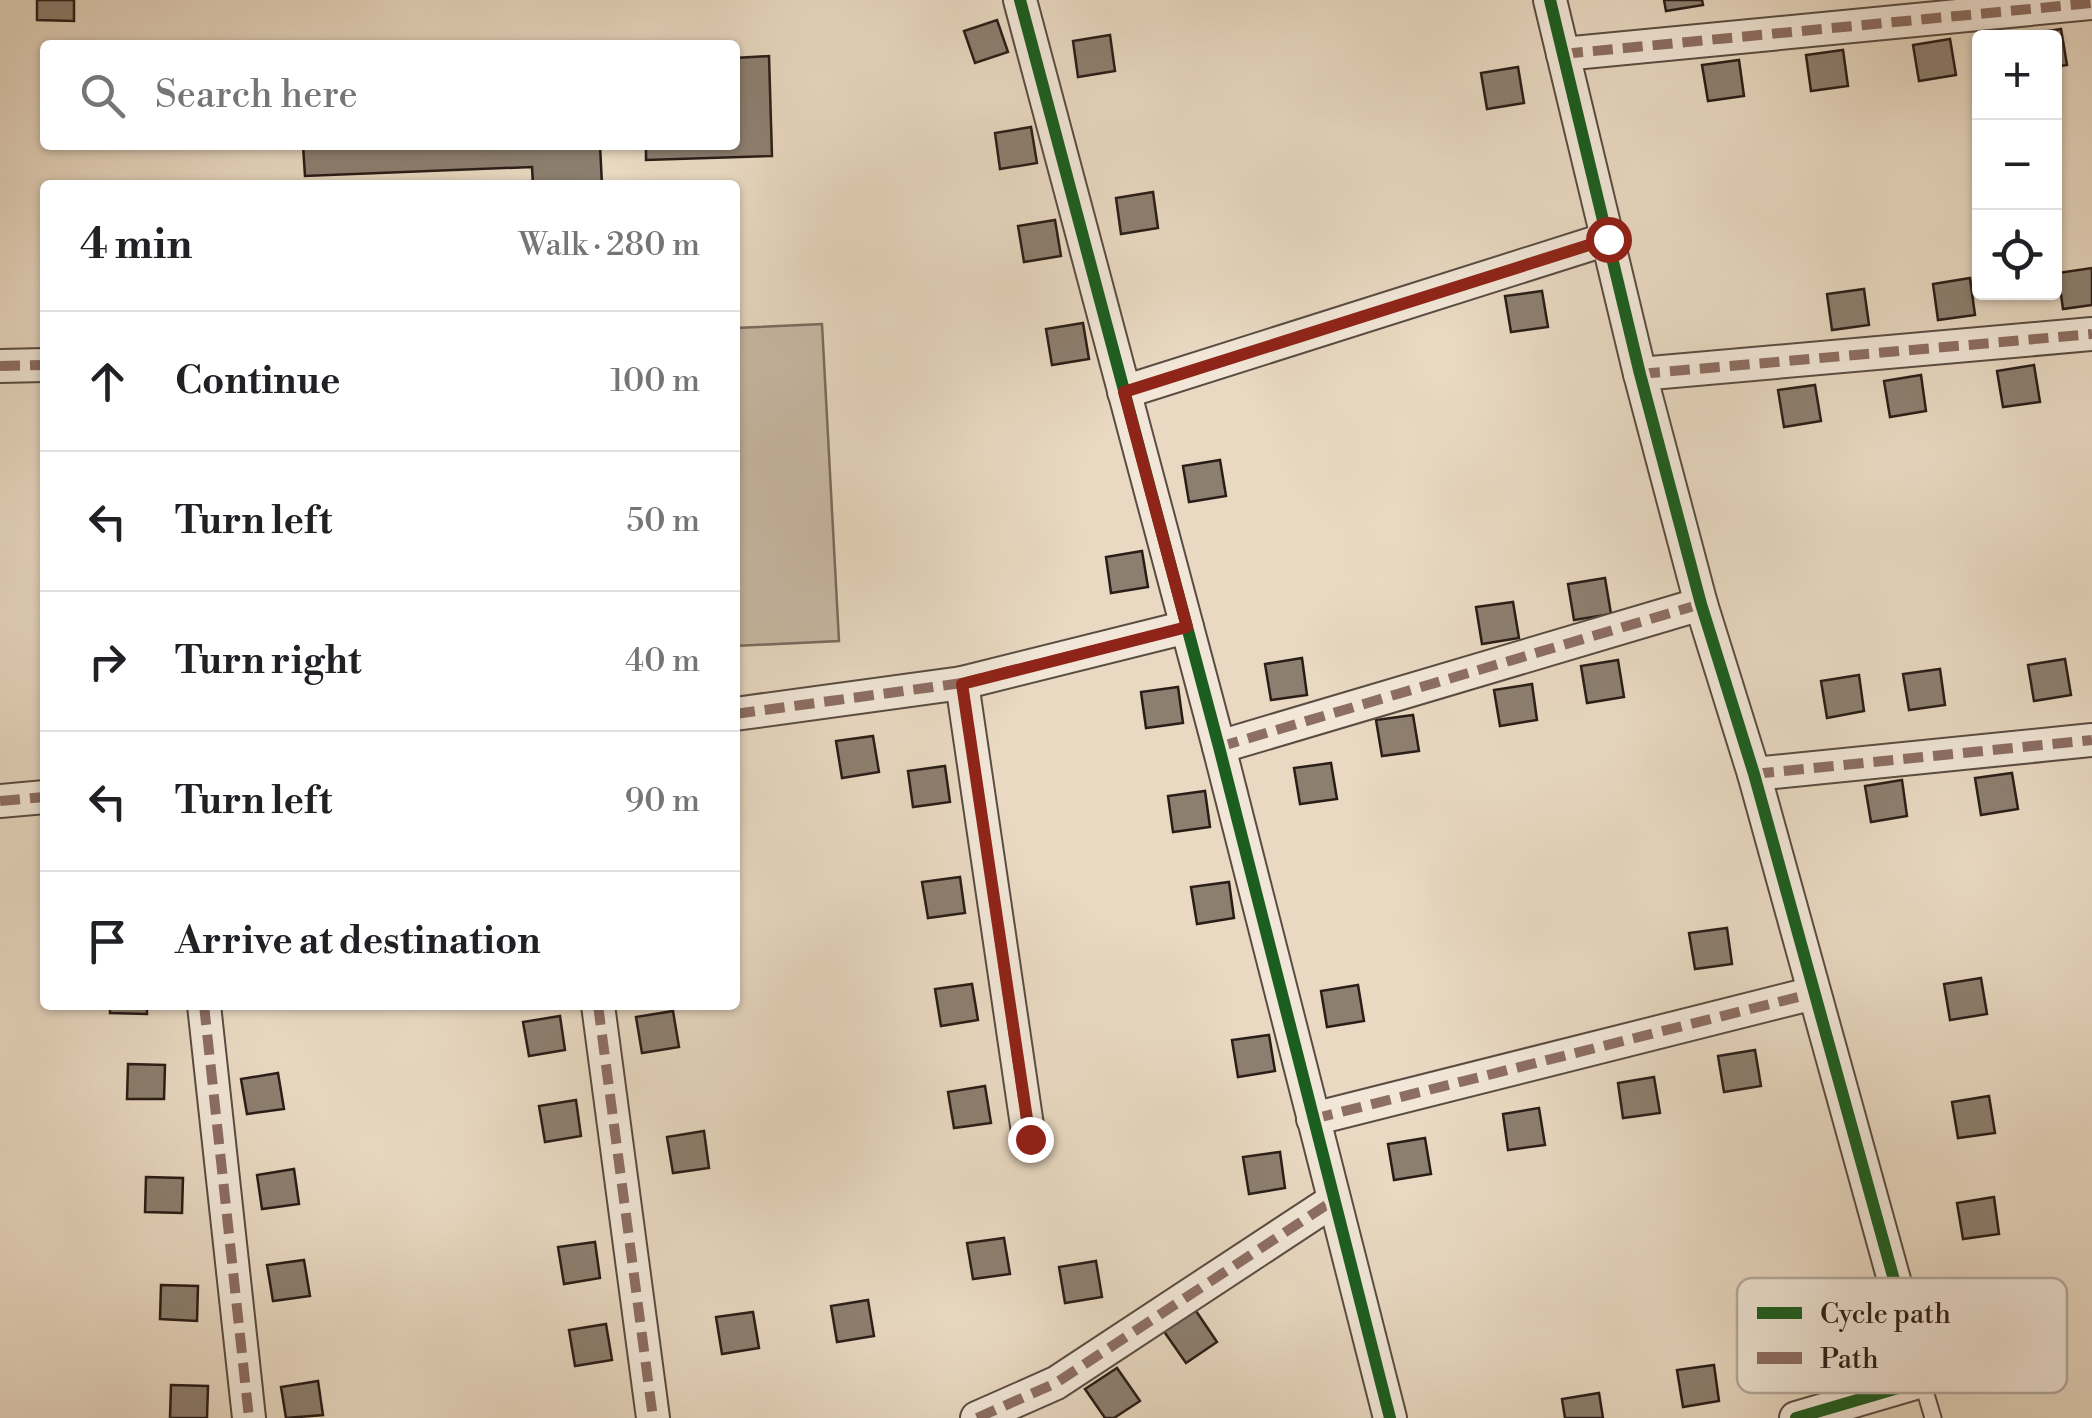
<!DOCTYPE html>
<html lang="en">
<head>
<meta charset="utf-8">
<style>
	:root { --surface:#fff; --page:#f2f2f2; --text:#202124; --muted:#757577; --line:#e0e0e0 }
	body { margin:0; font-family:"Libre Bodoni",serif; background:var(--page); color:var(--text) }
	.controls { position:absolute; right:30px; top:30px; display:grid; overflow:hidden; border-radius:10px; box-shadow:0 2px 8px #0004 }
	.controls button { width:90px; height:90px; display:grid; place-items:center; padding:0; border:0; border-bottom:2px solid var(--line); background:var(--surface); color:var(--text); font:50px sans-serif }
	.stop { position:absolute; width:30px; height:30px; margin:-22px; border:8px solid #8f2418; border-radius:50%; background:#fff }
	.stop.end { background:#8f2418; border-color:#fff; box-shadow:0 2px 10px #0008 }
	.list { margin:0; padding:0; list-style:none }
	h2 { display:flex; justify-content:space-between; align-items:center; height:130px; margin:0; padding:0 40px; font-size:42px }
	h2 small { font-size:32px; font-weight:400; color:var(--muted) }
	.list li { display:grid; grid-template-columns:65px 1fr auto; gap:30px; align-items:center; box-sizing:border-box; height:140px; padding:0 40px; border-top:2px solid var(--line) }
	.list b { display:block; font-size:38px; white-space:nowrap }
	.list em { font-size:32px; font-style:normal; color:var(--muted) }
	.icon { flex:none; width:55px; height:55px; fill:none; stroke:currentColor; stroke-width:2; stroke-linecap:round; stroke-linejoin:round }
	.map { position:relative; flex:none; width:2092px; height:1418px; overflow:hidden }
	.search { position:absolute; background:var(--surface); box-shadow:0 2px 8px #0004; left:40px; top:40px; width:700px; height:110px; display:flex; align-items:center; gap:25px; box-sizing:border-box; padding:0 35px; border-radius:10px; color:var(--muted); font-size:38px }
	.panel { position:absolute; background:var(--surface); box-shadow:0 2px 8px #0004; left:40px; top:180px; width:700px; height:830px; border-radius:10px }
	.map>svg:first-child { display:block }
	.green { fill:#c9b9a5; stroke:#7a6b5e; stroke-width:2.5 }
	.building { fill:#8d7f70; stroke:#2a1d18; stroke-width:2.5 }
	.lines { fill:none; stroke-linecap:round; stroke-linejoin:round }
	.service-casing { stroke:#5a4c42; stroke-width:19 }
	.minor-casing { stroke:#5a4c42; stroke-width:36 }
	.service { stroke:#f1e6d7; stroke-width:15 }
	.minor { stroke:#f1e6d7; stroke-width:32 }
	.quiet { stroke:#8d6e63; stroke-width:10; stroke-dasharray:20 10; stroke-linecap:butt }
	.cycleway-casing { stroke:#f1e6d7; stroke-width:19 }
	.cycleway { stroke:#1b5e20; stroke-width:12 }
	.route { stroke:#8f2418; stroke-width:12 }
	.key { fill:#f1e6d7; stroke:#b5aa9e; stroke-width:2.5 }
	.key-label { font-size:28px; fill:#2a1d18 }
</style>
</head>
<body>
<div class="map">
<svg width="2092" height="1418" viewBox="0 0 2092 1418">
	<rect width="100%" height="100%" fill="#e9d9c2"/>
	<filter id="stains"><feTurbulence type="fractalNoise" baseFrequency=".002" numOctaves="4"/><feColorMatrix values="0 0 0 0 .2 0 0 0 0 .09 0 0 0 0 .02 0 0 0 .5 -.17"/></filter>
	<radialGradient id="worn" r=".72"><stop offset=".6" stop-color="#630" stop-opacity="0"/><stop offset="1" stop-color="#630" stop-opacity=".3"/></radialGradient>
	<path class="green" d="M822,324L839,641L735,646V328Z"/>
	<g class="building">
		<path d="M37,0H74V21L37,20Z"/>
		<path d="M1664,0H1702L1703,5L1666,11Z"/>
		<path d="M997,20L1008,52L975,63L964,31Z"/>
		<path d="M2061,29L2067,65L2054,67V38H2024V35Z"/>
		<path d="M1110,35L1115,71L1078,77L1073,41Z"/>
		<path d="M1950,39L1956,75L1919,81L1913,45Z"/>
		<path d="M1843,50L1848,86L1811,91L1806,55Z"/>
		<path d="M769,56L772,156L646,160V145H735V58Z"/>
		<path d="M1739,60L1744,96L1708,101L1702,65Z"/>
		<path d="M1518,67L1524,103L1487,109L1481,73Z"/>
		<path d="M1031,127L1037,163L1000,169L995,133Z"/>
		<path d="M303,145H600L602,185H533L532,167L305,176Z"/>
		<path d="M1153,192L1158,228L1121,234L1116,198Z"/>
		<path d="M1055,220L1061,256L1024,262L1018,226Z"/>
		<path d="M2092,268V305L2063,309L2058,273Z"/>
		<path d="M1970,278L1975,315L1938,320L1933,284Z"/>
		<path d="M1864,289L1869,325L1832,330L1827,294Z"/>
		<path d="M1542,291L1548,327L1511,332L1505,296Z"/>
		<path d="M1083,323L1089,359L1052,365L1046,329Z"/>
		<path d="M2034,365L2040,402L2003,407L1997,371Z"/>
		<path d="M1921,375L1926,411L1890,417L1884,381Z"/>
		<path d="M1815,385L1821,421L1784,427L1778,390Z"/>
		<path d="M1220,460L1226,496L1189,502L1183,466Z"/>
		<path d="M1142,551L1148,587L1111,593L1106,557Z"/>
		<path d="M1605,578L1611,614L1574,620L1568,584Z"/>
		<path d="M1513,602L1519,638L1482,644L1476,607Z"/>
		<path d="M1302,658L1307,695L1271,700L1265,664Z"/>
		<path d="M2065,659L2071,695L2034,701L2028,665Z"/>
		<path d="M1618,660L1624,697L1587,703L1581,666Z"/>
		<path d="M1940,669L1945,705L1909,710L1903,674Z"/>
		<path d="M1859,675L1864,711L1827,718L1821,681Z"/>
		<path d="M1532,684L1537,720L1500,726L1494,690Z"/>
		<path d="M1178,687L1183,723L1146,728L1141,692Z"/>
		<path d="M1413,715L1419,751L1382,756L1376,720Z"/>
		<path d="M873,736L879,772L842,778L836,741Z"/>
		<path d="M1331,763L1337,799L1300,804L1294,768Z"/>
		<path d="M945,766L950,802L913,807L908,771Z"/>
		<path d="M2012,773L2018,809L1981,815L1975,778Z"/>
		<path d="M1902,780L1907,816L1871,822L1865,786Z"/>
		<path d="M1205,791L1210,827L1173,832L1168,796Z"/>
		<path d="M960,877L965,913L928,918L922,882Z"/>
		<path d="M1229,882L1234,918L1197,924L1191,887Z"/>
		<path d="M1727,928L1732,964L1695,969L1689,933Z"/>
		<path d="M1981,978L1987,1014L1950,1020L1944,984Z"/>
		<path d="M972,984L978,1020L941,1026L935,989Z"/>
		<path d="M1358,985L1364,1021L1327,1027L1321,991Z"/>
		<path d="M110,1005H147V1014L110,1013Z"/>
		<path d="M673,1011L679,1047L642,1053L636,1017Z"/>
		<path d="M560,1016L565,1050L529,1056L523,1022Z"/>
		<path d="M1269,1035L1275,1071L1238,1077L1232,1040Z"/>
		<path d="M1755,1050L1761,1086L1724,1092L1718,1056Z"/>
		<path d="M128,1064L165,1065L164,1099H127Z"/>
		<path d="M278,1073L284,1109L247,1114L241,1079Z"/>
		<path d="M1654,1077L1660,1113L1623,1118L1618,1083Z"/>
		<path d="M985,1086L991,1123L954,1128L948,1092Z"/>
		<path d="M1989,1096L1995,1133L1958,1138L1952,1102Z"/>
		<path d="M576,1100L581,1136L545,1142L539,1106Z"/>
		<path d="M1539,1108L1545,1145L1508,1150L1503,1114Z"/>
		<path d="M704,1131L709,1168L673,1173L667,1137Z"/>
		<path d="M1425,1138L1431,1174L1394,1180L1388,1144Z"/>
		<path d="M1280,1152L1285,1188L1249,1194L1243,1157Z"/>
		<path d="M294,1169L299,1204L262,1209L257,1175Z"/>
		<path d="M146,1177L183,1178L182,1213L145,1212Z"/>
		<path d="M1994,1197L1999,1234L1963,1239L1957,1203Z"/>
		<path d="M1004,1238L1010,1274L973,1279L967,1243Z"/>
		<path d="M595,1242L600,1278L564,1284L558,1247Z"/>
		<path d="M304,1260L310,1296L273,1301L267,1265Z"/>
		<path d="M1096,1261L1102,1297L1065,1303L1059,1267Z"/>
		<path d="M161,1285L198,1286L197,1321L160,1319Z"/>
		<path d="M868,1300L874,1336L837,1342L831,1306Z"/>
		<path d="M1194,1308L1217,1342L1186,1363L1163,1330Z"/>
		<path d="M753,1312L759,1348L722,1354L716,1317Z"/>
		<path d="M606,1324L612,1360L575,1366L569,1330Z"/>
		<path d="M1714,1365L1719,1401L1683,1407L1677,1370Z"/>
		<path d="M1117,1368L1140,1401L1114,1418H1105L1085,1389Z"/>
		<path d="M318,1381L323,1415L286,1418L281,1387Z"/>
		<path d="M171,1385L208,1386L207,1418H170Z"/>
		<path d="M1599,1393L1603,1418H1565L1562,1399Z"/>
	</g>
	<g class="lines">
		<g class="service-casing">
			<path id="service" d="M1922,1381L1933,1418"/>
		</g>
		<g class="minor-casing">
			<g id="minor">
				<path d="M1020,0L1219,747L1390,1418"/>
				<path d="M1550,0L1640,374L1701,604L1754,774L1922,1381L1796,1418"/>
				<path d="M1563,54L2092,3"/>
				<path d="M0,366L45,365"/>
				<path d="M1640,374L2092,334"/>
				<path d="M1124,392L1607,239"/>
				<path d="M962,683L1187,627"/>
				<path d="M735,714L962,683L1029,1139"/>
				<path d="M1219,747L1701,604"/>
				<path d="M1754,774L2092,740"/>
				<path d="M0,801L45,797"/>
				<path d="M204,1005L249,1418"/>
				<path d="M598,1005L653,1418"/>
				<path d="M1313,1119L1814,993"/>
				<path d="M977,1418L1056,1383L1334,1200"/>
			</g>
		</g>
		<use href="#service" class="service"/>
		<use href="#minor" class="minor"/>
		<g class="quiet">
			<path d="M1563,54L2092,3"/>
			<path d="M0,366L45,365"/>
			<path d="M1640,374L2092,334"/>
			<path d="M1124,392L1607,239"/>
			<path d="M962,683L1187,627"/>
			<path d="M735,714L962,683L1029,1139"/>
			<path d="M1219,747L1701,604"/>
			<path d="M1754,774L2092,740"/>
			<path d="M0,801L45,797"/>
			<path d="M204,1005L249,1418"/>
			<path d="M598,1005L653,1418"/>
			<path d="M1313,1119L1814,993"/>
			<path d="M977,1418L1056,1383L1334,1200"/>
		</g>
		<g class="cycleway-casing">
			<g id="cycleway">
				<path d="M1020,0L1219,747L1390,1418"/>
				<path d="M1550,0L1640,374L1701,604L1754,774L1922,1381L1796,1418"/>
			</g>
		</g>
		<use href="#cycleway" class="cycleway"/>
	</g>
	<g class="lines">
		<path class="route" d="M1030,1139L962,684L1187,627L1124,392L1608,239"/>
	</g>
	<rect x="1737" y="1278" width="330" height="115" rx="15" class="key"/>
	<rect x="1757" y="1307" width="45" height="12" fill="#1b5e20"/>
	<rect x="1757" y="1352" width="45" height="12" fill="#8d6e63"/>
	<g class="key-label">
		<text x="1820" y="1323">Cycle path</text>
		<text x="1820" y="1368">Path</text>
	</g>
	<rect width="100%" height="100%" filter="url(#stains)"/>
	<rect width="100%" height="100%" fill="url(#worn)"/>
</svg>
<div class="controls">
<button>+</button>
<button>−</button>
<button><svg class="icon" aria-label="locate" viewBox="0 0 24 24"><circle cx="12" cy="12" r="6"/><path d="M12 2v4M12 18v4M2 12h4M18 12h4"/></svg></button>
</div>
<div class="stop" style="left:1608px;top:239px"></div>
<div class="stop end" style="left:1030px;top:1139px"></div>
<div class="search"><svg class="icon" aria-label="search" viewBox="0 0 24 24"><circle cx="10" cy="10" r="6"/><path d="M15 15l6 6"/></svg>Search here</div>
<section class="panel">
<h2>4 min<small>Walk · 280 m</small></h2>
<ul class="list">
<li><svg class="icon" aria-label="ahead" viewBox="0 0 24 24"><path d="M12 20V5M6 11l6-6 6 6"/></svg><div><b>Continue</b></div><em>100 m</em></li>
<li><svg class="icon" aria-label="left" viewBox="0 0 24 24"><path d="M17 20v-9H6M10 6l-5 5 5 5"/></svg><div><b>Turn left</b></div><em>50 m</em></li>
<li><svg class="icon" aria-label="right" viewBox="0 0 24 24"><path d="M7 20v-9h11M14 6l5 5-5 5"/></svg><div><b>Turn right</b></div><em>40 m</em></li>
<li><svg class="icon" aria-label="left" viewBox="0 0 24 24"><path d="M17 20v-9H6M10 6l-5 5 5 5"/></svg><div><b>Turn left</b></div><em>90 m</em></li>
<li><svg class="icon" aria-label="arrive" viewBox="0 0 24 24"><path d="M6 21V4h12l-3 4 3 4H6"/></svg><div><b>Arrive at destination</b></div></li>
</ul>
</section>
</div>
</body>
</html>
